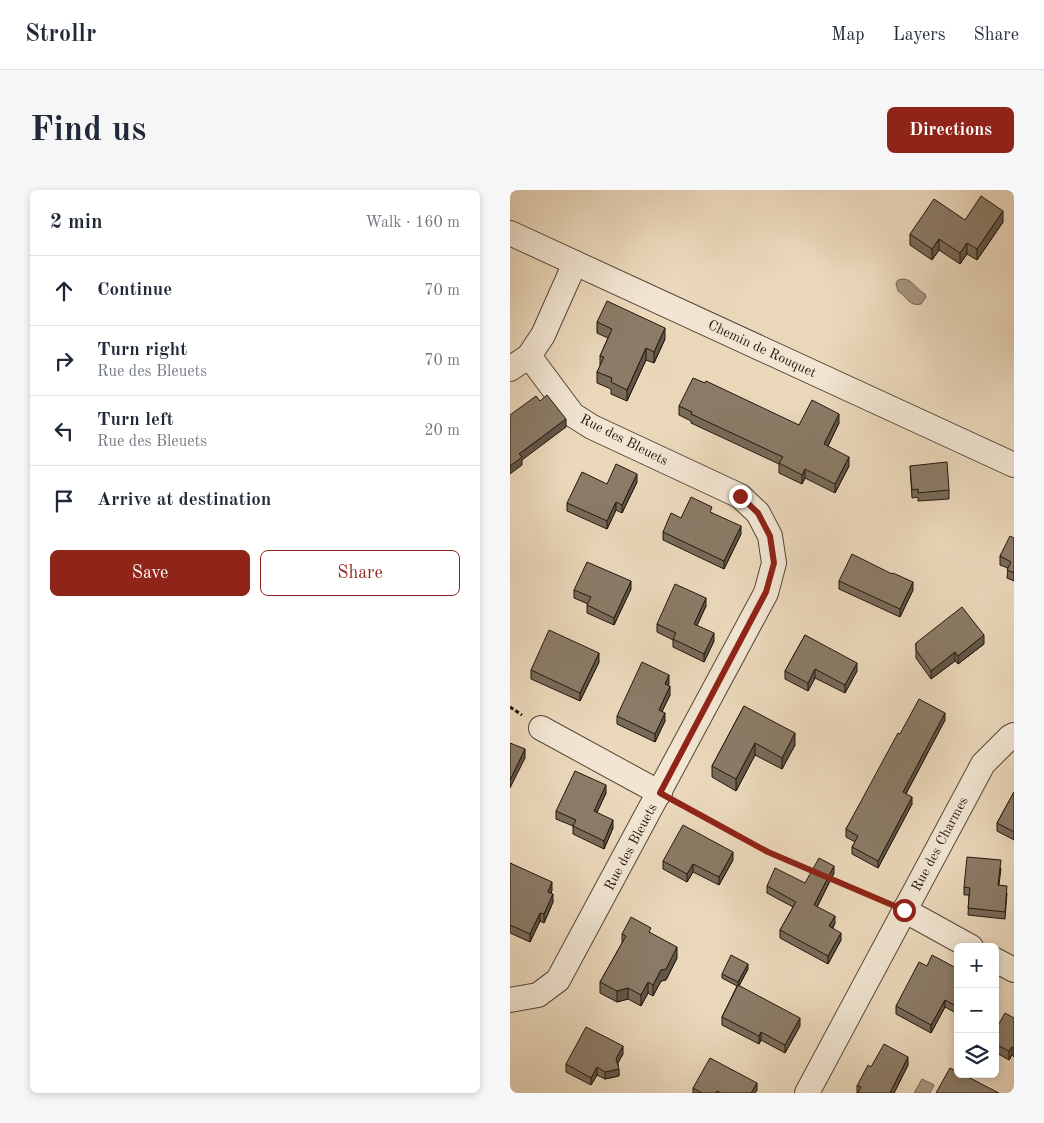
<!DOCTYPE html>
<html lang="en">
<head>
<meta charset="utf-8">
<style>
	:root { --surface:#fff; --page:#f6f6f7; --text:#1f2937; --muted:#747a83; --line:#e0e1e3; --accent:#8f2418 }
	body { margin:0; font-family:"Old Standard TT",serif; background:var(--page); color:var(--text) }
	.controls { position:absolute; right:15px; bottom:15px; display:grid; overflow:hidden; border-radius:8px; box-shadow:0 2px 8px #0003 }
	.controls button { width:45px; height:45px; display:grid; place-items:center; padding:0; border:0; border-bottom:1px solid var(--line); background:var(--surface); color:var(--text); font:25px sans-serif }
	.stop { position:absolute; width:15px; height:15px; margin:-11px; border:4px solid #8f2418; border-radius:50%; background:#fff }
	.stop.end { background:#8f2418; border-color:#fff; box-shadow:0 1px 5px #0008 }
	.list { margin:0; padding:0; list-style:none }
	h2 { display:flex; justify-content:space-between; align-items:center; height:65px; margin:0; padding:0 20px; font-size:21px }
	h2 small { font-size:16px; font-weight:400; color:var(--muted) }
	.list li { display:grid; grid-template-columns:32px 1fr auto; gap:15px; align-items:center; box-sizing:border-box; height:70px; padding:0 20px; border-top:1px solid var(--line) }
	.list b { display:block; font-size:19px; white-space:nowrap }
	.list p { margin:0; font-size:16px; white-space:nowrap; color:var(--muted) }
	.list em { font-size:16px; font-style:normal; color:var(--muted) }
	.actions { display:flex; gap:10px; padding:15px 20px }
	.actions a { flex:1; padding:11px 0; border:1px solid var(--accent); border-radius:8px; text-align:center; font-size:18px; color:var(--accent) }
	.actions .main { background:var(--accent); color:#fff }
	.icon { flex:none; width:28px; height:28px; fill:none; stroke:currentColor; stroke-width:2; stroke-linecap:round; stroke-linejoin:round }
	.map { position:relative; flex:none; width:504px; height:903px; overflow:hidden; border-radius:8px }
	header { display:flex; align-items:center; gap:30px; box-sizing:border-box; height:70px; padding:0 25px; background:var(--surface); border-bottom:1px solid var(--line) }
	header strong { font-size:24px }
	nav { display:flex; gap:28px; margin-inline-start:auto; font-size:18px }
	.intro { display:flex; align-items:center; justify-content:space-between; box-sizing:border-box; height:120px; padding:0 30px }
	h1 { margin:0; font-size:35px }
	.button { padding:12px 22px; border-radius:8px; background:var(--accent); color:#fff; font-size:18px; font-weight:700 }
	main { display:flex; gap:30px; padding:0 30px }
	aside { flex:1; background:var(--surface); border-radius:8px; box-shadow:0 2px 8px #0003 }
	.map>svg:first-child { display:block }
	.water { fill:#a79680; stroke:#726352 }
	.lines { fill:none; stroke-linecap:round; stroke-linejoin:round }
	.minor-casing { stroke:#544738; stroke-width:26 }
	.path { stroke:#22170d; stroke-width:3; stroke-dasharray:4 2.5; stroke-linecap:butt }
	.minor { stroke:#f2e6d3; stroke-width:24 }
	.wall { fill:#786a59; stroke:#22170d }
	.shaded-wall { fill:#615648; stroke:#22170d }
	.building { fill:#8b7b67; stroke:#22170d }
	.route { stroke:#8f2418; stroke-width:6 }
	.labels { text-anchor:middle; dominant-baseline:central; stroke-width:5; stroke-linejoin:round; paint-order:stroke }
	.street-label { font-size:14px; fill:#22170d; stroke:#f2e6d3 }
</style>
</head>
<body>
<header>
<strong>Strollr</strong>
<nav><a>Map</a><a>Layers</a><a>Share</a></nav>
</header>
<div class="intro"><h1>Find us</h1><a class="button">Directions</a></div>
<main>
<aside>
<h2>2 min<small>Walk · 160 m</small></h2>
<ul class="list">
<li><svg class="icon" aria-label="ahead" viewBox="0 0 24 24"><path d="M12 20V5M6 11l6-6 6 6"/></svg><div><b>Continue</b></div><em>70 m</em></li>
<li><svg class="icon" aria-label="right" viewBox="0 0 24 24"><path d="M7 20v-9h11M14 6l5 5-5 5"/></svg><div><b>Turn right</b><p>Rue des Bleuets</p></div><em>70 m</em></li>
<li><svg class="icon" aria-label="left" viewBox="0 0 24 24"><path d="M17 20v-9H6M10 6l-5 5 5 5"/></svg><div><b>Turn left</b><p>Rue des Bleuets</p></div><em>20 m</em></li>
<li><svg class="icon" aria-label="arrive" viewBox="0 0 24 24"><path d="M6 21V4h12l-3 4 3 4H6"/></svg><div><b>Arrive at destination</b></div></li>
</ul>
<div class="actions"><a class="main">Save</a><a>Share</a></div>
</aside>
<div class="map">
<svg width="504" height="903" viewBox="0 0 504 903">
	<rect width="100%" height="100%" fill="#ebd8bb"/>
	<filter id="stains"><feTurbulence type="fractalNoise" baseFrequency=".004" numOctaves="4"/><feColorMatrix values="0 0 0 0 .2 0 0 0 0 .09 0 0 0 0 .02 0 0 0 .5 -.17"/></filter>
	<radialGradient id="worn" r=".72"><stop offset=".6" stop-color="#630" stop-opacity="0"/><stop offset="1" stop-color="#630" stop-opacity=".3"/></radialGradient>
	<g class="water">
		<path d="M394,89C403,90 407,100 415,104L416,107L411,114C400,117 397,107 388,101L386,93L388,90Z"/>
		<path d="M412,889L424,895L420,903H404Z"/>
	</g>
	<g class="lines">
		<g class="minor-casing">
			<g id="minor">
				<path d="M0,43L504,275"/>
				<path d="M0,179L19,166L33,145L65,73"/>
				<path d="M31,538L150,603"/>
				<path d="M394,720L461,757"/>
				<path d="M485,770L504,780"/>
				<path d="M0,810L28,805L48,790L256,403L264,373L260,346L248,323L230,306L82,237L63,225L19,166"/>
				<path d="M297,903L473,574L500,547L504,545"/>
			</g>
		</g>
		<g class="path">
			<path d="M0,517L12,525"/>
			<path d="M169,614L258,662L304,682"/>
			<path d="M319,689L373,711"/>
		</g>
		<use href="#minor" class="minor"/>
	</g>
	<g class="wall">
		<path d="M455,30L493,32L467,70L457,64L450,74L429,60L422,70L400,55V44Z"/>
		<path d="M87,132L155,149L144,173L136,170L117,211L101,204V199L87,193V182L90,177V166L98,148L87,143Z"/>
		<path d="M169,216L289,235L329,233L318,256L339,276L325,303L295,288L292,294L269,283V274L181,233V231L169,225Z"/>
		<path d="M400,276L439,300V309L408,311V307L402,308Z"/>
		<path d="M127,292L112,323L106,320L97,339L57,321V313L97,294Z"/>
		<path d="M202,323L231,344L214,379L153,350V342L171,328Z"/>
		<path d="M504,348V391L497,388L498,378L490,375V366Z"/>
		<path d="M382,384L403,400L390,427L329,399V391Z"/>
		<path d="M121,399L104,435L77,423V415L78,414L64,408V400Z"/>
		<path d="M196,416L187,435L204,451L194,472L163,457V450L147,442V434Z"/>
		<path d="M295,445L347,481L335,503L305,488L298,501L275,489V481Z"/>
		<path d="M406,453L474,454L448,474L445,471L421,489L406,468Z"/>
		<path d="M89,472L70,511L21,489V480Z"/>
		<path d="M159,493L158,496L160,505L152,521L155,531L145,552L107,534V526Z"/>
		<path d="M234,516L285,555L272,579L245,565L226,601L202,587V576Z"/>
		<path d="M435,530L396,604L402,614L368,678L342,664V657L345,652L336,647V639L390,544Z"/>
		<path d="M504,602V650L487,641V633Z"/>
		<path d="M96,603L87,622L103,638L94,659L63,644V636L46,629V621Z"/>
		<path d="M223,670L209,695L183,682L177,692L153,679V671Z"/>
		<path d="M0,673L42,700L41,703L43,712L34,733L30,731L20,752L0,743Z"/>
		<path d="M491,678L489,695L497,703L495,729L458,725L459,705H454V697Z"/>
		<path d="M324,683L307,717L325,733L323,738L331,750L318,774L270,748V740L283,717L257,703V696L295,693Z"/>
		<path d="M141,743L167,768L156,790L151,791L143,806L138,803L131,816L118,809L107,812L90,803V792L112,753V744Z"/>
		<path d="M417,776L448,779L446,823L435,817L421,843L386,824V816Z"/>
		<path d="M238,779L229,796L290,836L275,863L251,850L249,854L212,835V827L227,796L212,788V784Z"/>
		<path d="M504,828V867L502,865L499,870L485,862V841Z"/>
		<path d="M113,864L108,873L109,886L95,889L87,885L81,895L56,882V874Z"/>
		<path d="M398,875L384,903H347V896L361,877Z"/>
		<path d="M183,898L247,901L245,903H183Z"/>
	</g>
	<g class="shaded-wall">
		<path d="M493,21V32L467,70V59Z"/>
		<path d="M429,49V60L422,70V59Z"/>
		<path d="M457,53V64L450,74V63Z"/>
		<path d="M155,138V149L144,173V162Z"/>
		<path d="M136,158V170L117,211V200Z"/>
		<path d="M329,224V233L314,264V254Z"/>
		<path d="M56,229V237L12,270V275L0,284V276L9,264Z"/>
		<path d="M339,267V276L325,303V294Z"/>
		<path d="M295,279V288L292,294V285Z"/>
		<path d="M127,284V292L112,323V315Z"/>
		<path d="M106,312V320L97,339V331Z"/>
		<path d="M231,336V344L214,379V371Z"/>
		<path d="M121,391V399L104,435V428Z"/>
		<path d="M403,392V400L390,427V419Z"/>
		<path d="M196,408V416L184,442V434Z"/>
		<path d="M204,443V451L194,472V464Z"/>
		<path d="M474,445V454L448,474V466Z"/>
		<path d="M445,462V471L421,489V481Z"/>
		<path d="M89,463V472L70,511V503Z"/>
		<path d="M347,473V481L335,503V495Z"/>
		<path d="M305,479V488L298,501V493Z"/>
		<path d="M159,485V493L155,502V494Z"/>
		<path d="M160,496V505L149,528V520Z"/>
		<path d="M155,523V531L145,552V544Z"/>
		<path d="M435,523V530L393,609V602Z"/>
		<path d="M285,543V555L272,579V568Z"/>
		<path d="M245,553V565L226,601V589Z"/>
		<path d="M15,559V568L0,598V590Z"/>
		<path d="M96,595V603L84,629V621Z"/>
		<path d="M402,607V614L368,678V671Z"/>
		<path d="M103,630V638L94,659V651Z"/>
		<path d="M223,662V670L209,695V687Z"/>
		<path d="M183,674V682L177,692V684Z"/>
		<path d="M324,676V683L304,723V715Z"/>
		<path d="M42,692V700L38,710V702Z"/>
		<path d="M43,704V712L34,733V724Z"/>
		<path d="M30,723V731L20,752V744Z"/>
		<path d="M325,726V733L319,744V736Z"/>
		<path d="M331,743V750L318,774V766Z"/>
		<path d="M167,757V768L156,790L151,791L143,806V795L151,780Z"/>
		<path d="M238,774V779L228,797V792Z"/>
		<path d="M138,792V803L131,816V805Z"/>
		<path d="M118,798V809L107,812V801Z"/>
		<path d="M435,810V817L421,843V835Z"/>
		<path d="M448,812V820L446,823V816Z"/>
		<path d="M290,828V836L275,863V855Z"/>
		<path d="M251,842V850L249,854V846Z"/>
		<path d="M113,856V864L106,876V869Z"/>
		<path d="M502,857V865L499,870V861Z"/>
		<path d="M398,867V875L384,903H380Z"/>
		<path d="M87,877V885L81,895V888Z"/>
		<path d="M109,879V886L95,889V882Z"/>
		<path d="M247,893V901L245,903H241Z"/>
	</g>
	<g class="building">
		<path d="M471,6L493,21L467,59L457,53L450,63L429,49L422,59L400,44L424,9L455,30Z"/>
		<path d="M97,111L155,138L144,162L136,158L117,200L101,192L102,188L87,182L94,167L90,166L102,139L87,132Z"/>
		<path d="M183,188L195,193L196,191L289,235L302,210L329,224L314,254L339,267L325,294L295,279L292,285L269,273L273,267L181,224L182,222L169,216Z"/>
		<path d="M37,205L56,229L9,264L12,267L0,276V225L26,206L30,211Z"/>
		<path d="M437,272L439,300L408,303V299L402,300L400,276Z"/>
		<path d="M106,274L127,284L112,315L106,312L97,331L57,313L72,282L97,294Z"/>
		<path d="M181,307L202,317L200,322L231,336L214,371L153,342L161,323L171,328Z"/>
		<path d="M500,346L504,348V383L497,380L501,372L490,366Z"/>
		<path d="M342,364L382,384L383,383L403,392L390,419L329,391Z"/>
		<path d="M77,372L121,391L104,428L77,415L81,407L64,400Z"/>
		<path d="M165,394L196,408L184,434L204,443L194,464L163,449L166,443L147,434Z"/>
		<path d="M452,417L474,445L448,466L445,462L421,481L406,460V453Z"/>
		<path d="M39,440L89,463L70,503L21,480Z"/>
		<path d="M295,445L347,473L335,495L305,479L298,493L275,481Z"/>
		<path d="M132,472L159,485L155,494L160,496L149,520L155,523L145,544L107,526Z"/>
		<path d="M409,509L435,523L393,602L402,607L368,671L342,657L348,646L336,639L388,543L390,544Z"/>
		<path d="M234,516L285,543L272,568L245,553L226,589L202,576Z"/>
		<path d="M0,553L15,559L0,590Z"/>
		<path d="M65,581L96,595L84,621L103,630L94,651L63,636L66,630L46,621Z"/>
		<path d="M504,602V642L487,633Z"/>
		<path d="M173,635L223,662L209,687L183,674L177,684L153,671Z"/>
		<path d="M457,667L491,670L488,695L497,696L495,722L458,718L460,698L454,697Z"/>
		<path d="M309,668L324,676L304,715L325,726L319,736L331,743L318,766L270,740L286,712L257,696L265,678L295,693Z"/>
		<path d="M0,673L42,692L38,702L43,704L34,724L30,723L20,744L0,735Z"/>
		<path d="M121,727L141,738L139,742L167,757L156,779L151,780L143,795L138,792L131,805L118,798L107,801L90,792L116,746L112,744Z"/>
		<path d="M221,765L238,774L228,792L212,784Z"/>
		<path d="M422,765L448,779V812L446,816L435,810L421,835L386,816L409,772L417,776Z"/>
		<path d="M228,795L290,828L275,855L251,842L249,846L212,827Z"/>
		<path d="M495,823L504,828V858L502,857L499,861L485,854V841Z"/>
		<path d="M76,837L113,856L106,869L109,879L95,882L87,877L81,888L56,874Z"/>
		<path d="M374,854L398,867L380,903H348L351,897L347,896L358,875L361,877Z"/>
		<path d="M200,868L247,893L241,903H211L207,901L206,903H192L183,898Z"/>
		<path d="M440,878L448,882V884H452L489,903H426Z"/>
	</g>
	<g class="lines">
		<path class="route" d="M230,306L248,323L260,346L264,373L256,402L150,603L258,662L394,720"/>
	</g>
	<g class="labels">
		<g class="street-label">
			<text transform="translate(252 159) rotate(25)">Chemin de Rouquet</text>
			<text transform="translate(114 250) rotate(27)">Rue des Bleuets</text>
			<text transform="translate(430 654) rotate(-62)">Rue des Charmes</text>
			<text transform="translate(121 657) rotate(-62)">Rue des Bleuets</text>
		</g>
	</g>
	<rect width="100%" height="100%" filter="url(#stains)"/>
	<rect width="100%" height="100%" fill="url(#worn)"/>
</svg>
<div class="controls">
<button>+</button>
<button>−</button>
<button><svg class="icon" aria-label="layers" viewBox="0 0 24 24"><path d="M12 4l9 5-9 5-9-5zM3 14l9 5 9-5"/></svg></button>
</div>
<div class="stop" style="left:394px;top:720px"></div>
<div class="stop end" style="left:230px;top:306px"></div>
</div>
</main>
</body>
</html>
